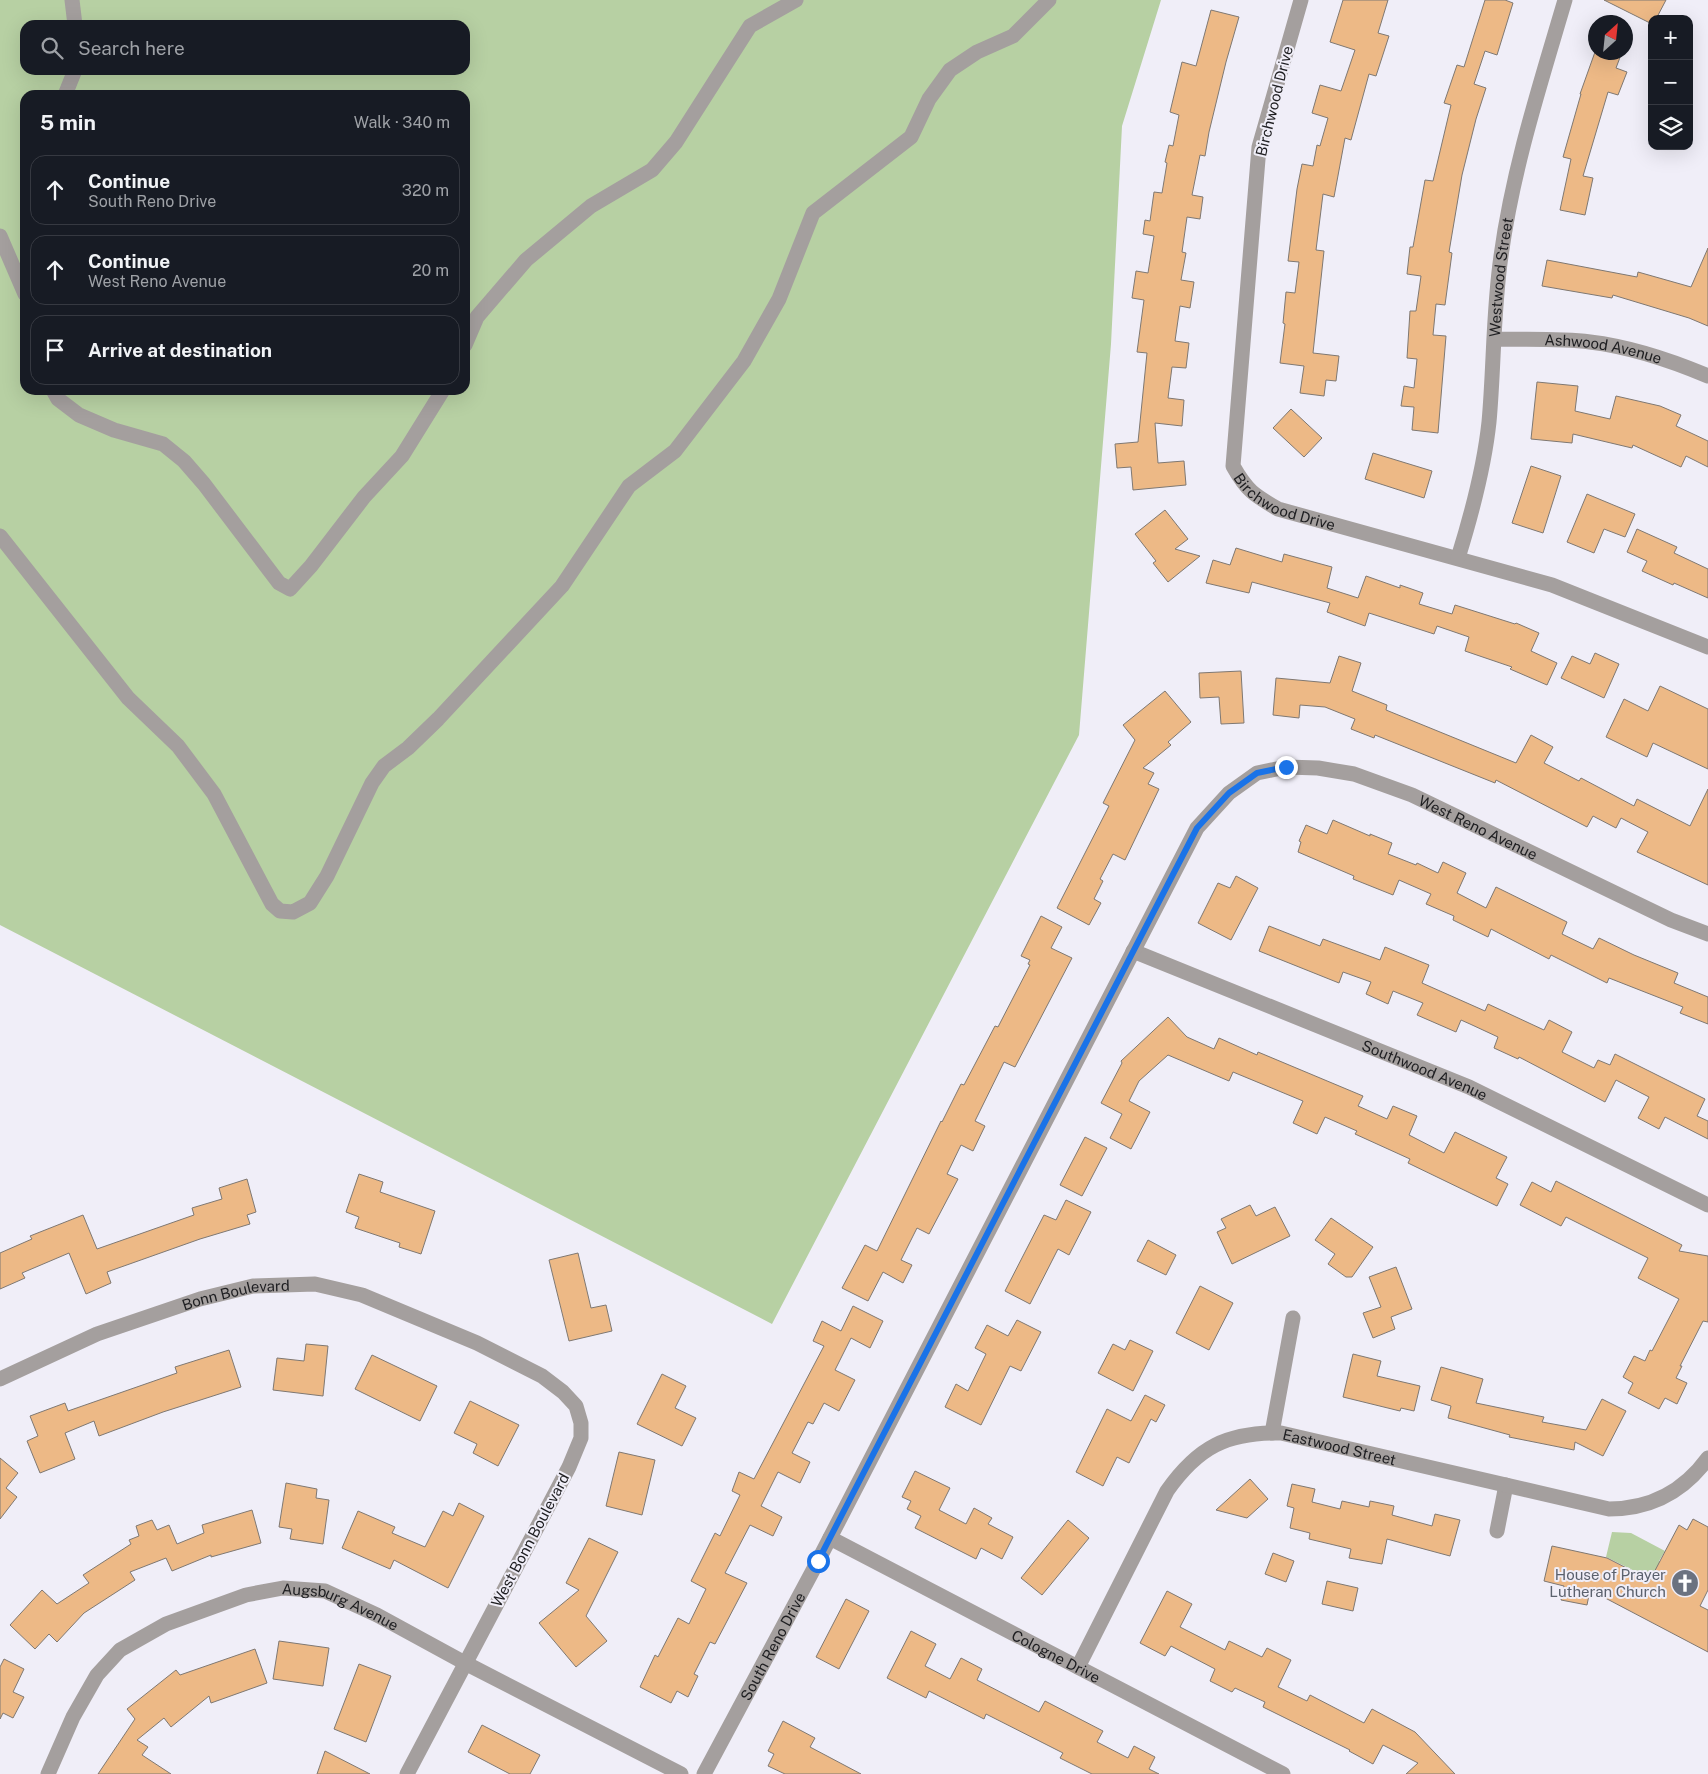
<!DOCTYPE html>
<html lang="en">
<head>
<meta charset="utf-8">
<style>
	:root { --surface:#171b24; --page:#242831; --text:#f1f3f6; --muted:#9ea1a6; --line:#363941 }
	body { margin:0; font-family:"Public Sans",sans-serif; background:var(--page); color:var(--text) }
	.controls { position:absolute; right:15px; top:15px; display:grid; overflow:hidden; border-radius:10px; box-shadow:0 5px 20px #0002 }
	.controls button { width:45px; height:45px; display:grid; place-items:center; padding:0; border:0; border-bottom:1px solid var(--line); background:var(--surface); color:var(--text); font:25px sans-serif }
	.compass { position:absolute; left:1588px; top:15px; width:45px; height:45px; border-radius:50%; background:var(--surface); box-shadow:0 5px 20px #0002; rotate:27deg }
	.stop { position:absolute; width:15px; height:15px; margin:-11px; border:4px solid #1a73e8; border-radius:50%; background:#fff }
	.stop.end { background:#1a73e8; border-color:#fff; box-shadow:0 1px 5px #0008 }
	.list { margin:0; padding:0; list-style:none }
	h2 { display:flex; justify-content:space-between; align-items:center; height:65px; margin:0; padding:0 20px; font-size:21px }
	h2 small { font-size:16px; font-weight:400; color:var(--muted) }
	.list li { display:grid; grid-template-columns:32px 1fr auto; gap:15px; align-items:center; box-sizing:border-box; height:70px; margin:0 10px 10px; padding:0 10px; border:1px solid var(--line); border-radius:15px }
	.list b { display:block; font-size:19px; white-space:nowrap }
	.list p { margin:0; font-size:16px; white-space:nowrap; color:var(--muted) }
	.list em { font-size:16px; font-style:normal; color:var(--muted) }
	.icon { flex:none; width:28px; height:28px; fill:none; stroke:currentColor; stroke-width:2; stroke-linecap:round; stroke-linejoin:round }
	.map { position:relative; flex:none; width:1708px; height:1774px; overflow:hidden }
	.search { position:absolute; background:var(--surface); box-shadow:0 5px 20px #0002; left:20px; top:20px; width:450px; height:55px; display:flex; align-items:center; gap:12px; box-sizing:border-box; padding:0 18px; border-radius:15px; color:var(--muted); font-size:19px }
	.panel { position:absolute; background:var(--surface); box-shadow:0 5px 20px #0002; left:20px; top:90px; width:450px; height:305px; border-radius:15px }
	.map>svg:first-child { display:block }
	.green { fill:#b7d0a3; fill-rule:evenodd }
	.building { fill:#edb986; stroke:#7f7872 }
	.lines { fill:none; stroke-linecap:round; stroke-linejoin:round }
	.minor { stroke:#a49f9e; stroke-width:15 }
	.route { stroke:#1a73e8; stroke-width:6 }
	.labels { text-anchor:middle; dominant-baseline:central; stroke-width:4; stroke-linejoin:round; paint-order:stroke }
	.street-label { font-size:15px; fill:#1e1e21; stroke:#f0eef8 }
	.worship-label { font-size:15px; fill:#5b616d; stroke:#f0eef8; text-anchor:end }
</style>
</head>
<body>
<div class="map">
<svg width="1708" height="1774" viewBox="0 0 1708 1774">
	<rect width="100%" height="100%" fill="#f0eef8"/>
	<g class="green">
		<path d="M0,0H1161L1122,126L1111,344L1079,735L772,1324L0,925ZM25,25H465V70H25ZM25,95H465V390H25Z"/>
		<path d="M1612,1532L1631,1533L1665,1551L1659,1561L1666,1565L1657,1582L1606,1557Z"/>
	</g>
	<g class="building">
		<path d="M1343,0H1388L1378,33L1389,36L1376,76L1369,74L1351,140L1345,138L1334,197L1323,194L1316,250L1324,251L1313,353L1339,356L1336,381L1326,380L1324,396L1300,393L1304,366L1280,363L1285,324L1283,323L1286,292L1295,293L1299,262L1288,261L1297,189L1302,164L1313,166L1317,145L1320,146L1328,118L1312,113L1320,85L1341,91L1355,50L1330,42Z"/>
		<path d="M1485,0H1505L1513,3L1497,55L1485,51L1474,84L1486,88L1476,119L1462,175L1449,252L1452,253L1445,305L1436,304L1433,335L1446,336L1438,433L1412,430L1414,407L1401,406L1404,386L1414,388L1417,359L1407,358L1410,311H1416L1421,276L1407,274L1410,247H1413L1425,180L1433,181L1451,105L1444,103L1457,65L1464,67Z"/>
		<path d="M1604,0H1666L1656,19H1652V24Z"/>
		<path d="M1211,10L1239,17L1226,62L1209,132L1205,156L1200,155L1192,195L1203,197L1200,219L1187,217L1182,252L1186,253L1181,280L1194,282L1190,308L1180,306L1175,341L1189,343L1186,368L1172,367L1168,398L1184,400L1182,426L1155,423L1158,463L1184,461L1186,485L1133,490L1131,467L1117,468L1115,444L1138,442L1147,353L1137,352L1144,300L1132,298L1136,271L1148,273L1154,236L1143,234L1145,220L1150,221L1154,192L1162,193L1167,163L1165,162L1169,145L1173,146L1179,115L1170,112L1182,62L1196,66Z"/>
		<path d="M1595,52H1622L1616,68L1627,72L1618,95L1608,92L1583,176L1593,178L1585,215L1560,210L1571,159L1563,157L1581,94H1580Z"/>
		<path d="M1708,248V326L1689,318L1613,295L1612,298L1542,286L1547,260L1637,277L1638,272L1691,287Z"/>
		<path d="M1537,382L1578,386L1575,411L1610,419L1616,396L1660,406L1681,415L1676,426L1708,441V467L1686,456L1681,467L1633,445L1632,448L1573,434L1572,443L1531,439Z"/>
		<path d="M1291,409L1322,438L1304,457L1273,428Z"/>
		<path d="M1373,453L1432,471L1424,498L1365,479Z"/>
		<path d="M1531,466L1561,476L1543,533L1512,523Z"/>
		<path d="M1587,494L1635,514L1625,537L1604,529L1594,553L1567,542Z"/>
		<path d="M1165,510L1188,539L1175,549L1200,556L1168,582L1153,563L1156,561L1135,534Z"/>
		<path d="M1637,529L1677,547L1674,553L1708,569V598L1674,583L1673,585L1642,571L1647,561L1627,552Z"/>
		<path d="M1236,548L1282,562L1284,554L1332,567L1327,588L1358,598L1366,576L1400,588V585L1423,593L1419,604L1452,614L1455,605L1515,624L1516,623L1539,633L1531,651L1557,663L1547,685L1510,669L1512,667L1465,651L1469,637L1437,626L1434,634L1369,613L1365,626L1327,612L1330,603L1252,582L1249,593L1206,583L1213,560L1230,565Z"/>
		<path d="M1595,653L1619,664L1604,698L1561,678L1572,656L1590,664Z"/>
		<path d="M1339,656L1361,663L1352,691L1387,705L1386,710L1516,763L1531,735L1553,747L1544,763L1579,781L1581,778L1634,806L1637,799L1690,826L1708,789V885L1637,852L1648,832L1621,818L1616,828L1593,816L1587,827L1496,780L1495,783L1375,735L1374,738L1351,729L1355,719L1325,707L1300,705L1299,718L1273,715L1276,678L1330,683Z"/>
		<path d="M1241,671L1244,723L1221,724L1219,697L1200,698L1199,673Z"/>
		<path d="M1660,686L1708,709V769L1653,743L1647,757L1606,737L1624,699L1648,711Z"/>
		<path d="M1165,691L1191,722L1168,742L1171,745L1143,768L1154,773L1148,784L1159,789L1125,860L1113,854L1100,879L1103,881L1094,899L1101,903L1089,925L1057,908L1109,806L1103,803L1135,740L1123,725Z"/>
		<path d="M1333,820L1370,836V834L1392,843L1388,854L1416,865L1417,863L1438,873L1443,862L1466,873L1457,893L1486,908L1496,887L1567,922L1562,934L1593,949L1599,938L1634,955L1678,973L1674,983L1708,997V1024L1680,1013L1683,1007L1609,978L1607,983L1551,955L1549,959L1491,929L1488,937L1453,920L1454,916L1426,904L1431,894L1399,880L1393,895L1353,879L1354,876L1298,852L1301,842L1299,841L1306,825L1327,834Z"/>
		<path d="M1236,876L1258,888L1231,940L1198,923L1218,883L1230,888Z"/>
		<path d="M1041,916L1062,927L1051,948L1072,958L1015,1067L1004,1062L975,1121L985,1126L973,1151L961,1145L947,1174L958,1179L929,1234L917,1228L901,1260L912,1265L903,1283L883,1272L868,1301L842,1288L865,1245L877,1251L941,1121L942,1122L961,1084L964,1085L995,1026L998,1027L1030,965L1028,964L1030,960L1021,956Z"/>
		<path d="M1269,926L1320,946L1323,939L1380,960L1385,947L1429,965L1422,983L1485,1011L1488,1004L1544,1030L1549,1020L1572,1032L1562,1052L1594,1068L1598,1060L1610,1065L1615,1054L1705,1099L1697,1116L1708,1121V1139L1665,1117L1659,1129L1638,1118L1649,1097L1616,1080L1605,1102L1519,1057L1518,1059L1494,1048L1498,1037L1470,1024L1461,1020L1456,1032L1417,1015L1423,1003L1393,991L1388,1004L1366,994L1371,982L1343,972L1339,983L1259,951Z"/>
		<path d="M1168,1017L1187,1037L1214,1049L1219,1038L1257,1055L1258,1052L1363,1096L1358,1106L1387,1119L1393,1106L1417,1116L1409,1135L1444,1153L1455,1132L1507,1157L1496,1178L1508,1184L1497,1206L1408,1163L1410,1159L1355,1134L1357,1131L1325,1117L1317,1134L1293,1123L1303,1101L1233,1072L1229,1081L1168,1055L1139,1081L1129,1101L1150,1112L1131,1149L1110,1138L1122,1114L1101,1103L1122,1063L1121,1061Z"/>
		<path d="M1085,1137L1107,1148L1082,1196L1060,1185Z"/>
		<path d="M359,1174L383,1182L380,1192L435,1211L421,1254L399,1247L400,1243L355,1228L359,1217L346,1212Z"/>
		<path d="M247,1179L256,1212L247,1215L250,1224L200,1239L107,1272L111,1283L86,1294L69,1253L22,1273L25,1278L0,1289V1253L32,1239L30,1236L83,1215L97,1249L194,1215L192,1208L222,1199L219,1188Z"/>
		<path d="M1556,1181L1682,1245L1679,1251L1708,1256V1322L1703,1321L1680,1366H1682L1676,1378L1687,1383L1677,1404L1665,1398L1659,1409L1628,1393L1633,1383L1623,1377L1634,1356L1645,1361L1650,1350L1652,1351L1679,1299L1638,1278L1648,1258L1566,1217L1561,1226L1520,1205L1532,1182L1551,1192Z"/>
		<path d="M1066,1200L1091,1212L1069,1255L1058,1249L1030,1304L1005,1291L1044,1215L1056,1220Z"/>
		<path d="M1250,1205L1256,1216L1275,1207L1290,1236L1232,1264L1217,1232L1226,1228L1221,1219Z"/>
		<path d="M1331,1218L1373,1247L1352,1277H1346L1328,1264L1335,1254L1315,1240Z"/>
		<path d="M1148,1240L1176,1255L1166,1275L1137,1261Z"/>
		<path d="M578,1253L591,1308L606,1305L612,1331L569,1341L549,1260Z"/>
		<path d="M1396,1267L1412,1309L1391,1317L1395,1329L1373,1338L1363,1313L1381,1307L1369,1277Z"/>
		<path d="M1200,1286L1233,1303L1209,1350L1176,1333Z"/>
		<path d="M853,1306L883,1321L870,1348L851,1338L835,1370L855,1380L839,1411L824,1403L813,1424L808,1422L792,1453L810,1462L800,1483L778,1472L761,1506L782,1517L773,1536L750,1525L725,1573L747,1583L715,1644L710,1642L694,1674L698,1676L688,1697L677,1691L671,1703L640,1687L655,1655L658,1657L678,1618L689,1624L706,1589L691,1581L715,1533L720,1536L740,1495L732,1491L739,1472L754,1479L824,1346L813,1341L822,1321L841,1331Z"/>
		<path d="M1017,1320L1041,1332L1021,1371L1010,1366L981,1425L945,1407L956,1384L968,1391L986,1354L975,1348L987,1325L1008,1336Z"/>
		<path d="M1130,1340L1153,1351L1133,1391L1098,1373L1113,1344L1125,1350Z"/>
		<path d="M306,1344L328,1346L323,1396L273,1390L277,1358L304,1361Z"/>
		<path d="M229,1350L241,1387L163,1412L99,1436L94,1421L65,1433L75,1459L40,1473L27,1441L38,1436L30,1416L65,1403L68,1411L177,1373L175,1367Z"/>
		<path d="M1353,1354L1381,1361L1377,1376L1420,1386L1414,1411L1401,1408L1400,1411L1343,1397Z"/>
		<path d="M372,1355L437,1386L420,1421L355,1389Z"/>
		<path d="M1441,1367L1483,1379L1476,1403L1544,1417L1542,1422L1586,1430L1602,1399L1626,1411L1603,1456L1575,1442L1574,1450L1509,1437L1510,1435L1448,1418L1451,1406L1431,1400Z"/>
		<path d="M662,1374L686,1386L675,1408L696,1418L682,1446L637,1424Z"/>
		<path d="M1145,1395L1165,1405L1156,1422L1151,1419L1129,1463L1117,1457L1103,1486L1076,1472L1107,1409L1131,1421Z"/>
		<path d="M470,1401L519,1425L498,1466L473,1453L477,1444L454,1433Z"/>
		<path d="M619,1452L655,1460L642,1515L606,1506Z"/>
		<path d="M0,1458L18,1473L6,1488L17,1497L0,1519Z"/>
		<path d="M915,1471L950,1488L939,1510L966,1524L974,1508L992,1518L988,1524L1013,1537L1002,1559L981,1548L976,1559L915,1528L921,1516L907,1509L911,1501L902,1497Z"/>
		<path d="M1250,1479L1268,1499L1247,1518L1216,1510Z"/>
		<path d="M286,1483L317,1489L316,1498L329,1500L323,1544L290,1539L292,1529L279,1527Z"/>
		<path d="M1292,1484L1315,1489L1312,1502L1340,1509L1342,1501L1369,1507L1370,1501L1394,1506L1392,1515L1432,1526L1435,1514L1460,1520L1450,1556L1387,1539L1382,1564L1349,1558L1351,1549L1309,1539L1310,1533L1290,1528L1294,1508L1287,1506Z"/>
		<path d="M459,1503L484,1516L448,1588L394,1560L390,1569L342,1548L358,1511L395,1527L392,1533L425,1547L443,1511L453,1516Z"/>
		<path d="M252,1510L261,1543L211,1557V1555L172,1571L166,1558L130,1572L135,1580L84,1613L57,1642L49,1634L35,1649L10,1625L42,1590L57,1604L89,1583L83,1575L131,1544L129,1540L139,1536L136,1526L152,1520L157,1530L169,1525L177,1544L204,1533L202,1525Z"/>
		<path d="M1693,1519L1708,1527V1590L1700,1606L1708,1610V1652L1590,1590L1587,1605L1561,1600L1564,1586L1544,1581L1552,1546L1607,1558L1650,1580L1679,1525L1687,1530Z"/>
		<path d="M1068,1520L1089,1538L1042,1595L1021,1578Z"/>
		<path d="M589,1538L618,1552L586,1616L607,1641L576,1667L539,1623L579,1590L566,1583Z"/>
		<path d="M1273,1553L1294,1561L1286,1582L1265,1574Z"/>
		<path d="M1327,1581L1358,1588L1353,1611L1322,1604Z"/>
		<path d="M1167,1591L1192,1604L1180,1627L1225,1650L1229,1641L1262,1657L1267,1648L1291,1660L1278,1687L1307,1701L1310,1695L1364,1723L1372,1709L1415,1732L1455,1774H1406L1418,1763L1383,1745L1373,1764L1349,1751L1350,1750L1263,1707L1265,1702L1235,1688L1232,1692L1210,1681L1215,1669L1171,1646L1165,1656L1140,1643Z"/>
		<path d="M846,1599L869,1611L839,1669L816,1657Z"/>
		<path d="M911,1631L936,1644L925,1666L950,1679L961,1658L982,1669L977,1680L1039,1712L1045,1701L1103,1731L1097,1742L1128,1758L1134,1746L1155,1757L1149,1769L1159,1774H1092L1060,1758L1063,1753L986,1714L984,1719L929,1691L926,1698L887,1678Z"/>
		<path d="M279,1641L329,1648L323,1686L273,1679Z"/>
		<path d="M255,1649L267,1683L211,1703L209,1696L171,1727L164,1718L137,1740L148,1747L142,1755L171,1774H98L135,1719L127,1709L176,1670L180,1675Z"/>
		<path d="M4,1659L24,1669L13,1692L24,1697L13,1718L3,1713L0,1719V1667Z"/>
		<path d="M359,1664L391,1676L366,1742L334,1729Z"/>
		<path d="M783,1721L815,1738L810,1747L861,1774H785L768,1766L774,1754L768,1751Z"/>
		<path d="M482,1725L540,1755L530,1774H510L468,1752Z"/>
		<path d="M325,1751L370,1774H317Z"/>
	</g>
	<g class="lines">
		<g class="minor">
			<path d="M72,0L75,25"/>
			<path id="s1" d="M1301,0L1259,147L1233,466C1247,491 1254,495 1278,509L1552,585L1708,647"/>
			<path d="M65,95L75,70"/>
			<path d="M0,236L25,294"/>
			<path id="s2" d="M1495,339C1526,340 1559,338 1590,342C1632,347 1670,360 1708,376"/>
			<path d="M465,345L477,317L526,260L591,206L652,170L676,142L750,26L796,0"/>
			<path d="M53,390L58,399L79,415L114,430L163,444L184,461L204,484L279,583L290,589L311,566L364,497L402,456L443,390"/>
			<path d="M0,536L128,698L178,746L214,794L272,904L280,911L293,912L310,903L327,876L372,783L384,766L408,748L438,719L562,586L629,486L675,451L744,361L779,299L813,213L911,137L929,99L950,70L977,52L1013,36L1049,0"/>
			<path id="s3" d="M1458,558C1472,513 1484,469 1489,422C1494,367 1493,311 1501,256C1513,168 1540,85 1565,0"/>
			<path id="s4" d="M1133,951L1469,1087L1708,1205"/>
			<path id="s5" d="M0,1379L97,1334L200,1299L253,1286L315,1284L362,1295L477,1343L542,1376L563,1392L576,1406L581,1423V1438L569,1467L407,1774"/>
			<path d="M1272,1433L1293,1318"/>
			<path d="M1497,1531L1506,1485"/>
			<path id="s6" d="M830,1538L1283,1774"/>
			<path id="s7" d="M1078,1667L1167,1491C1198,1447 1227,1432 1281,1433L1609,1509C1651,1509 1684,1491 1708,1458"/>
			<path id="s8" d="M48,1774L73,1717L97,1675L120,1650L166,1624L246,1595L283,1588L325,1591L377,1615L465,1663L681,1774"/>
			<path id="s9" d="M704,1774L818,1561L1197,828L1229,793L1257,773L1286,767L1318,768L1354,774L1412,795L1671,920L1708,934"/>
		</g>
	</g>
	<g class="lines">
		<path class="route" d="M818,1561L1197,828L1229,793L1257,773L1286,767"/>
	</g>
	<defs>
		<g id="church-disc" transform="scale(1.4375)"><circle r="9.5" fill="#6b7280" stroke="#f0eef8"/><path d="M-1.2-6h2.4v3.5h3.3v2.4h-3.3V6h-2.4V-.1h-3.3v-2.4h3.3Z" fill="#fff"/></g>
	</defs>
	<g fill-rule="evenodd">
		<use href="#church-disc" x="1685" y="1583"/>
	</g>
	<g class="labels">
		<g class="street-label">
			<text transform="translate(1274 101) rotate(-76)">Birchwood Drive</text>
			<text stroke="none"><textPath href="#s3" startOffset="285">Westwood Street</textPath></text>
			<text stroke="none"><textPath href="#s2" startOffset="109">Ashwood Avenue</textPath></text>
			<text stroke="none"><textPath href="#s1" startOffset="539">Birchwood Drive</textPath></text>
			<text stroke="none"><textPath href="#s9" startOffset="1382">West Reno Avenue</textPath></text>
			<text stroke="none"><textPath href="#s4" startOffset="315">Southwood Avenue</textPath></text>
			<text stroke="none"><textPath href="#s5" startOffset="252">Bonn Boulevard</textPath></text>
			<text stroke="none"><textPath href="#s7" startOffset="392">Eastwood Street</textPath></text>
			<text transform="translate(530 1540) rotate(-62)">West Bonn Boulevard</text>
			<text stroke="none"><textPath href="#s8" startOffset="381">Augsburg Avenue</textPath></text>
			<text stroke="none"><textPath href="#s9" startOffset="145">South Reno Drive</textPath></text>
			<text stroke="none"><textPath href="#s6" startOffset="255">Cologne Drive</textPath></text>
		</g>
		<g class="worship-label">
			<text x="1666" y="1574">House of Prayer<tspan x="1666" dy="17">Lutheran Church</tspan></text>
		</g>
	</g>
</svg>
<div class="controls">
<button>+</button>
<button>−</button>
<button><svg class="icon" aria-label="layers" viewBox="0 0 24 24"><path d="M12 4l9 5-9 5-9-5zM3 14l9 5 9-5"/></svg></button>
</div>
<svg class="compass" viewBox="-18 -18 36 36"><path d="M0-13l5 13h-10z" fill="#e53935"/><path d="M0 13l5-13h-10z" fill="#9ea1a6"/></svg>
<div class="stop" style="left:818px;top:1561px"></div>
<div class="stop end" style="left:1286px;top:767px"></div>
<div class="search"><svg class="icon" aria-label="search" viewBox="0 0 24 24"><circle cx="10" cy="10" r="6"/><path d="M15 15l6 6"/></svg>Search here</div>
<section class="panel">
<h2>5 min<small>Walk · 340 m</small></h2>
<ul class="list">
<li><svg class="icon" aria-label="ahead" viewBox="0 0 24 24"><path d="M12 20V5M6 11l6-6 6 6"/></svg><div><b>Continue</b><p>South Reno Drive</p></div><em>320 m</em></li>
<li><svg class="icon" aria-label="ahead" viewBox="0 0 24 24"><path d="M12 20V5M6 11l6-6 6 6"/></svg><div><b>Continue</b><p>West Reno Avenue</p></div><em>20 m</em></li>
<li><svg class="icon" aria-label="arrive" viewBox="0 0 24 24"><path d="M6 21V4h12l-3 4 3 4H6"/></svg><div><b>Arrive at destination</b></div></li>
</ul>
</section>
</div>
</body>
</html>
